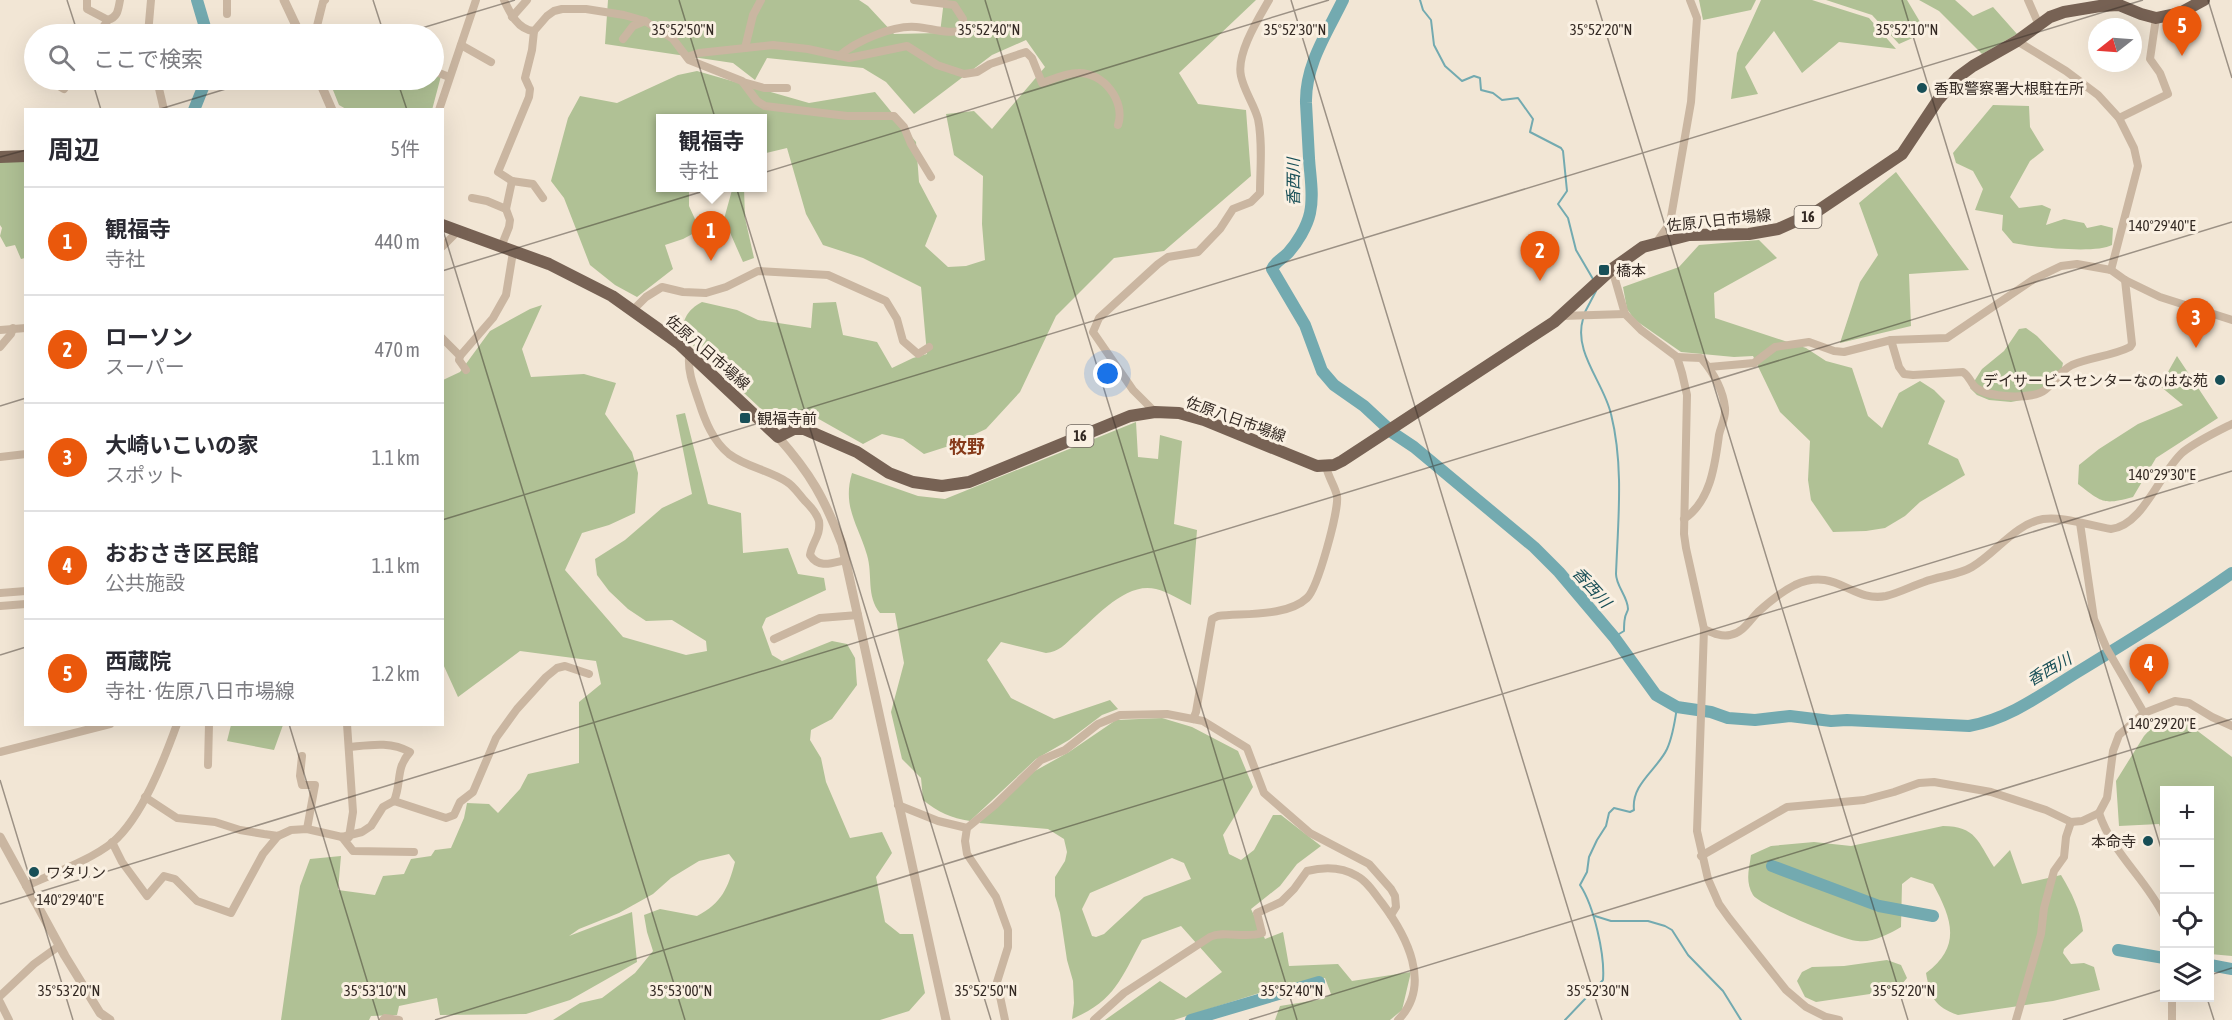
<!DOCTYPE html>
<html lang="ja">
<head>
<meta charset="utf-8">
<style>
	:root { --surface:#fff; --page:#f2f2f3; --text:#2b2b33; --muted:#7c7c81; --line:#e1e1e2; --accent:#ea580c }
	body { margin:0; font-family:"Asap Condensed","Noto Sans JP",sans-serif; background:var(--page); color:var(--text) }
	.controls { position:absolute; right:18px; bottom:18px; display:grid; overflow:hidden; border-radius:0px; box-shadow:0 6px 24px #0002 }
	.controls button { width:54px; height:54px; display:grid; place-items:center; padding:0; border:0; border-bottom:2px solid var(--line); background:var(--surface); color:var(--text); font:30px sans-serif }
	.compass { position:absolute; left:2088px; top:18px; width:54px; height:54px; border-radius:50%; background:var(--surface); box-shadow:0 6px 24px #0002; rotate:253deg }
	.you { position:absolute; left:1108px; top:374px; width:21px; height:21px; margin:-15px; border:4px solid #fff; border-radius:50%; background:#1a73e8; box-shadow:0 0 0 9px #1a73e833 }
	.badge { display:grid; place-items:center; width:39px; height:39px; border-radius:50%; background:var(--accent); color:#fff; font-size:20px; font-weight:700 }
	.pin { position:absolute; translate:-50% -50px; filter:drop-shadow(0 2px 3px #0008) }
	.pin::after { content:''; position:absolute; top:32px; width:21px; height:18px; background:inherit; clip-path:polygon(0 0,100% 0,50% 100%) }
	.popup { position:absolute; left:656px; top:114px; width:111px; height:78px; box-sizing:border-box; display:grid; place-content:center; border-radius:0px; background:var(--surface); filter:drop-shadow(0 2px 4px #0005); font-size:20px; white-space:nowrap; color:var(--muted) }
	.popup b { font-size:22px; color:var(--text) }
	.popup::after { content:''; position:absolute; left:50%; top:100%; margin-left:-12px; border:12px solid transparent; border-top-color:var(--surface) }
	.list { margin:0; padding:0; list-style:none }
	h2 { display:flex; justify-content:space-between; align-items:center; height:78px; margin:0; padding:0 24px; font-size:26px }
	h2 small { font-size:20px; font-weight:400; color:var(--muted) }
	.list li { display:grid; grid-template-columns:39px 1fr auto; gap:18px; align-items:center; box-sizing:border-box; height:108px; padding:0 24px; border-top:2px solid var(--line) }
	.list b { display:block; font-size:22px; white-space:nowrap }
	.list p { margin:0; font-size:20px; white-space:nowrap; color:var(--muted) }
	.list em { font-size:20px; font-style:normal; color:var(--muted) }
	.icon { flex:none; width:33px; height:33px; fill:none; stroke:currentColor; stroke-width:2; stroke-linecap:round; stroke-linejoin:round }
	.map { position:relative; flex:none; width:2232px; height:1020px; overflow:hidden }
	.search { position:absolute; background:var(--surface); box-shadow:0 6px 24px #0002; left:24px; top:24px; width:420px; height:66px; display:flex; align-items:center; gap:15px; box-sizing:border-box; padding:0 21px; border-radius:33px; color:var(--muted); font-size:22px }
	.panel { position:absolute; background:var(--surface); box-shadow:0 6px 24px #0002; left:24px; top:108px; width:420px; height:618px; border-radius:0px }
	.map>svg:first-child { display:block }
	.green { fill:#b0c195; fill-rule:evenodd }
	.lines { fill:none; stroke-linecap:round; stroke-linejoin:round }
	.stream { stroke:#73aab0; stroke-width:2 }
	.river { stroke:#73aab0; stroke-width:12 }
	.minor { stroke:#cab6a1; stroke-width:8 }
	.tertiary { stroke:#cab6a1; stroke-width:9 }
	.primary { stroke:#776254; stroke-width:12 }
	.ticks { fill:none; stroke:#342a24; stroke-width:1.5; stroke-opacity:0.45 }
	.poi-dot { fill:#184f57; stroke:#faf0e2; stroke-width:2 }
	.labels { text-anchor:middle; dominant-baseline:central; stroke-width:6; stroke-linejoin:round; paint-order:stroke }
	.shield { fill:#faf0e2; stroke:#6f655d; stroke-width:1.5 }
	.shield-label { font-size:14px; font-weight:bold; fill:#342a24 }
	.poi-label { font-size:15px; fill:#342a24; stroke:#faf0e2; text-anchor:start }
	.street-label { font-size:15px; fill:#342a24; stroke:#faf0e2 }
	.water-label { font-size:16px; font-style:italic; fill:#184f57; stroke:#faf0e2 }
	.quarter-label { font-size:18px; font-weight:bold; fill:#863a1a; stroke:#faf0e2 }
	.ticks-label { font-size:15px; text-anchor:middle; fill:#342a24; stroke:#faf0e2; stroke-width:6; stroke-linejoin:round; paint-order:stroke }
</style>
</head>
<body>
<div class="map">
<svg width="2232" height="1020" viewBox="0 0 2232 1020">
	<rect width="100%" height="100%" fill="#f2e6d5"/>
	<g class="green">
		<path d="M608,0H859L868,6L894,34L940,33L944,0H1256L1179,73L1198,104L1246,110L1251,176L1164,251L1114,258L1056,316L1020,392L986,429L952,445L924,454L903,439L882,434L863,444L817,418L777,424L681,334C684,318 687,310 702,302L737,310L758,320L811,328L813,303L836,302L843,335L877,342L892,368L913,358L927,354L921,287L863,258L823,245L806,214L787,148L762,154V118H660V188H689V206L700,230L683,239L665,245L673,269L637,297L615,285L590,265L564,198L551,181L568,118L580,96L617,103L678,75L697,71L809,103L875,92L916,142L919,182L937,216L925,246L948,267L966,266L985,260L982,224L983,176L954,155L946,114L974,111L992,129L1045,67L1026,40L992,55L914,114L886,82L863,68L767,58L755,80L733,63L605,44Z"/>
		<path d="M1699,0H1756L1751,10L1703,20Z"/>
		<path d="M1761,0H1812L1869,18L1896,49L1839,42L1802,73L1774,31L1745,67L1758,94L1731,99L1737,53Z"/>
		<path d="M1826,0H1907L1926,32L1899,44L1872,15Z"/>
		<path d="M1919,0H1955L1973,16L1993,7L2017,34L1982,54L1939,11Z"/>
		<path d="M434,73L441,76L432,110L346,109L339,105L329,80H434Z"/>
		<path d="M1993,105L2029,106L2030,127L2044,150L2030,161L2010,197L2019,208L2042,205L2051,209L2046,225L2064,219L2084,223L2087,228L2101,225L2113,228L2112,245C2096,254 2032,247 2013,243L2002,230L2003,215L1975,210L1983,189L1973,171L1956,163L1953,153Z"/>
		<path d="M25,160V258L21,259L15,245L6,247L0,236L2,228L0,225V161Z"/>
		<path d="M1896,172L1969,270L1909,274L1911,326L1840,343L1860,282L1878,255L1859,203Z"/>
		<path d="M729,188H744L745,218L754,258L743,262L724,219L732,190Z"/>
		<path d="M1759,240L1777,258L1714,293L1715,318L1806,348L1826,361L1852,368L1868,416L1882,428L1899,393L1920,381L1934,390L1945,401L1928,444L1958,459L1965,475L1920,502L1905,516L1885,528L1866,531L1833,532L1811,500L1808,480L1810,441L1780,412L1753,356L1734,357L1681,352L1635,320L1627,309L1623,287L1679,267L1699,245Z"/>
		<path d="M542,305L522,349L531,377L584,374L616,383L605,414L632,452L638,473L635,513L609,525L582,533L565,570L623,637L686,655L707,651L706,641L672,620L646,621L628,609L609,591L597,575L595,559L625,540L662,508L692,494L676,415L685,413L708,504L741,513L743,553L788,548L798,574L824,578L826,590L766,618L762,627L772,655L782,661L832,641L847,644L855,658L857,685L832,719L811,730L810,740L821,758L826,782L850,838L882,832L892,853L876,877L885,922L900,934H913L925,993L909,1011L880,1020H553L580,1003L602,998L635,973L653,951L647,932L644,915L660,909L697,916C722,903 728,888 735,862L729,854L699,861L671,878L653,894L619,913L579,929L569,936L632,912L637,962L570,1000L526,1014L440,1015L437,998L399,1006L397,1015L371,1016L369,1020H281L300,886L310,859L341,856L338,890L375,895L383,876L404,874L411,859L431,856L435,850L451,848L464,818L467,803L489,804L498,813L520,789L528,774L579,763V702L601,684L596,661L520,651L458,697L443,664V380L460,372L490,331L530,309Z"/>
		<path d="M2026,328L2037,336L2063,363L2060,377L2038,397L2011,402L1989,400L1977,395L1970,388L1982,369L2004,351L2019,329Z"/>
		<path d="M2177,356L2218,418L2156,458L2133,497C2103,505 2103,503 2078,484L2079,465L2099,449L2138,424L2183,405L2160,386Z"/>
		<path d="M1136,422L1138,457L1158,459L1160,435L1182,441L1174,524L1197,530L1191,605C1180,600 1168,592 1156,589C1126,581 1095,618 1074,636C1065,644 1059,652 1046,653L1001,642L987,660L1011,698L1054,719L1110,700L1118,709L1102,715L1069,740L1036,759L970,821C951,818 938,812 923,800L921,778L902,759L891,712L904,663L895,613H880C866,596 873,575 867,555C858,524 842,507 852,473L918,496L945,499Z"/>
		<path d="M1162,718L1192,727L1238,751L1253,787L1223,835L1229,854L1241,860L1254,850L1273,815H1281L1321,846L1297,864L1280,886L1251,909L1265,939L1283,932L1289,966L1338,964L1352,981L1411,972L1402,1010L1390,1020H1275L1280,1006L1323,999L1331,994L1325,978L1288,984L1174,1020H1105L1160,981L1186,998L1222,972L1181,926L1142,940C1121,978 1115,1001 1072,1019L1074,1003L1073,981L1067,960L1060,913L1055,896V877L1065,861L1067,852L1064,839L1048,829L979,823L1033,772L1069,752L1116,720ZM1172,858L1184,863L1191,879L1144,897L1104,934L1096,937L1092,936L1082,909L1090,893Z"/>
		<path d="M2158,721L2187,723L2232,757V956L2210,954V790H2164V838L2159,824L2119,826L2116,781L2144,736Z"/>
		<path d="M231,725V724L283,725L274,750L227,741Z"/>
		<path d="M1943,826C1976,826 1978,842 1994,867L2010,850L2022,884L2061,875C2072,893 2080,910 2083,931L2064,949L2063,953L2071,964L2084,963L2094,967L2100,990L2053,1001L1958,1015C1934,1007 1930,996 1926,973C1962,946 1952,919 1933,884L1911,877L1902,884L1901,927C1889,934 1872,943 1858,941C1843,940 1759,905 1753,895C1745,881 1749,870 1751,855L1771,846L1814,842L1851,846Z"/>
		<path d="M1887,960L1901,965L1907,978L1897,990L1816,1002L1805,997L1797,981L1802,972L1812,967L1844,966Z"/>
	</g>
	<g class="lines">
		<g class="stream">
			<path d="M1420,0L1423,10L1431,20L1434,45L1445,66L1462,81L1474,76L1480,78L1481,90L1493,93L1502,100L1518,98L1533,119L1530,132L1561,148L1563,151L1567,191L1558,204L1568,218L1576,250L1593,279"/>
			<path d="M1585,312L1596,291"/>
			<path d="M1583,319C1573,352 1604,383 1611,414C1624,466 1618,521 1616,574C1616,586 1628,597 1628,609C1628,611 1625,615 1625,618C1624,622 1624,627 1624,631L1614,637"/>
			<path d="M1595,916L1611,921H1648L1665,926L1672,930L1688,955L1723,991L1741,1020"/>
			<path d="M1565,1020L1603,980C1605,955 1594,906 1580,885L1587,872L1589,857L1597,840L1606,826L1609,813L1614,808L1630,812L1634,810C1631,784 1657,770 1667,749C1673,736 1675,721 1677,707"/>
		</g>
		<g class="river">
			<path d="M197,0L207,34"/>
			<path d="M1343,0C1327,33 1305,65 1306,103C1307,121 1308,140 1309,158C1310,176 1314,195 1310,213C1307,227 1297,243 1288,253C1282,259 1275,262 1272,269L1305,325L1322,371L1334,385L1364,406L1393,433L1414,447L1534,547L1559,572L1614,637L1656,695L1677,707L1711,712L1728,718L1755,720L1790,716L1831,721L1847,720L1969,726C2009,719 2042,694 2076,673C2129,641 2181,609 2232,573"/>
			<path d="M194,110L206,80"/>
			<path d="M1772,866L1879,906L1933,916"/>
			<path d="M2118,950L2164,958"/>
			<path d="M2210,965L2232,969"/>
			<path d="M1191,1020L1319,982"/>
		</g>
		<g class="minor">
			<path d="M87,0V9L108,20"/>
			<path d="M504,0C510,13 518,30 534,31"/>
			<path d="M2028,0L2039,25"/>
			<path d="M227,14V0"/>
			<path d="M512,17L527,0"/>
			<path d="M317,27L337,34"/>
			<path d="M98,34L108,20C118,17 118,10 120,0"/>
			<path d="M148,34L151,0"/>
			<path d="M315,34L323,2L325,0"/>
			<path d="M623,39L633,26L645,21"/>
			<path d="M2017,41L2066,71L2098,95L2119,118L2134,148L2138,166L2111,270"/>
			<path d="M461,45L491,62"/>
			<path d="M745,48L753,15L761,0"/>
			<path d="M839,56C856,41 893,25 916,27C931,28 949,35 963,30V19L954,5L914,0"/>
			<path d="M687,57L699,53L773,45L808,49L849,58L907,46L937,65L964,74L977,72L990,64L1026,52L1032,58L1042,83C1053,79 1066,73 1078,73C1103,72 1126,101 1118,125"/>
			<path d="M434,71L449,77"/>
			<path d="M49,80L64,89L70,80"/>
			<path d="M157,80L164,110"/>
			<path d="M743,82L764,88H787"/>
			<path d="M439,110L476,0"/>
			<path d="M2119,118L2168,94L2160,73L2150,59L2156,18"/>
			<path d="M472,198L487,201L506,209"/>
			<path d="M543,198L533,184L512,181L498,172L529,97L530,89L525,78L532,50L534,31L547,16L554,11L562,9H586L624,15L645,21L673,39L689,60L742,81L757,101L765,106L847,116H894L904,127L911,144L931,177"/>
			<path d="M1656,243L1670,223L1691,102L1697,18L1690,0"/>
			<path d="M442,247L459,230"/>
			<path d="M501,247L509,227L510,220L506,209L512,181"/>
			<path d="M1612,269L1625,314L1641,330L1677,357L1682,373L1687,395L1684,534L1686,548L1704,629L1697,831L1708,879L1719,904L1729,918L1786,990L1806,1007L1826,1017L1839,1020"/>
			<path d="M633,310L646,297L662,287L683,292L706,293L726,287L758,271L828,275L886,301L897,319L903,341L918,354L929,347"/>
			<path d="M1562,316L1625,314"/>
			<path d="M0,330L26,328"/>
			<path d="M442,338L460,356"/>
			<path d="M1891,340L1899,367L1904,374L1913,375L1963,372C1969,376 1970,381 1974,386C1985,398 2033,400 2045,390C2055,382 2060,371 2072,365C2091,357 2112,356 2130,347L2132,344L2125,280"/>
			<path d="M0,347L11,334L13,328"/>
			<path d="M692,355L689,358C688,373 694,387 699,402C705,421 713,441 729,454C746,467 769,470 787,482C794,486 800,496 806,502C811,507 817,514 819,521C821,536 812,542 810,555C819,569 832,563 846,560"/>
			<path d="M1677,357L1701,358C1712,371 1723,389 1725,408C1726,418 1721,425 1719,435C1715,464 1711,501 1684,519"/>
			<path d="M1709,367L1754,363L1775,347L1809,342L1834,351L1844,352L1891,340L1947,338L2034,279L2061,266L2077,264L2111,270L2125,280L2160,297L2232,320"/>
			<path d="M466,370L459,360L460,356L493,318L506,295L513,252"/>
			<path d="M1155,412L1133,390L1093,332L1099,318L1158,264L1168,257L1198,252L1220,229L1233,209L1251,202L1260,193C1260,169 1263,143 1258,119C1254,104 1244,91 1241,76C1236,54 1258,19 1269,0"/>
			<path d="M0,457L26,454"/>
			<path d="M2080,523L2094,619L2107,649L2144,713"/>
			<path d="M0,593L26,591"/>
			<path d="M0,606L26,604"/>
			<path d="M1704,629C1713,633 1721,637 1730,635C1743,633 1750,620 1758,612C1769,602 1781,592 1795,585C1836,566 1852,603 1886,596C1899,593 1912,586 1924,582C1939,576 1959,575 1972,567C1996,553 2015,524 2043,519C2063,516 2091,526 2111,529C2143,526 2160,472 2183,452C2197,441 2216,432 2232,424"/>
			<path d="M774,639L820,618L858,615"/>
			<path d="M1193,719L1196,712L1212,619L1218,616C1243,613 1287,617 1307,598C1318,588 1339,510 1337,496C1335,486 1328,477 1326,466"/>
			<path d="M347,724L353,812L349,837"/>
			<path d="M349,747C370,745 390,741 410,752C395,769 402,782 394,801"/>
			<path d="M0,752L110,724"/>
			<path d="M302,756L300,776L302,785H315L307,829"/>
			<path d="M208,765L209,724"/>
			<path d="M145,797L177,818L215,822L240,830L264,834L278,836L291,830L307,829L342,837L362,832L371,826L383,807L394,801L446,818L454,815L460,802L473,792L496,738L517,709L546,677L557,668L565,666L589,674"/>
			<path d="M898,805L938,821L967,828"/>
			<path d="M2099,813C2112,853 2146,879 2164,916"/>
			<path d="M342,837L353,851L414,852"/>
			<path d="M112,842L122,862L147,896L164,876L175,879L197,901L231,913L263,854L278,836"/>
			<path d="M1701,856L1787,807L1864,800L1894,792L1919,783L1934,782L1991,792L2046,810L2071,822L2082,821L2099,813L2107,798L2113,751L2119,735L2144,713L2175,701L2189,703L2212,717L2232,726"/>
			<path d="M26,886C52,874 91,860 113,842C142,817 164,760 177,724"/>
			<path d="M0,996L34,964L59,946"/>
			<path d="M2172,998V1020"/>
			<path d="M0,1002L9,1020"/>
			<path d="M383,1020L385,1018L399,1020"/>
			<path d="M1005,1020L997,982L1008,947V930L996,897L967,854L965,841L967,828L995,805L1041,760L1065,750L1098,724L1120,715L1167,714L1203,721L1247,748L1264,793L1310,833L1369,864L1391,889L1395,896L1396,907L1391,915"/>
			<path d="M1094,1020L1124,993L1210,937C1224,930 1244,939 1262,933L1257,913L1281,902L1294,889L1307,871C1323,867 1342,867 1357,876C1367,881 1375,894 1382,903C1406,935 1433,985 1398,1020"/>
			<path d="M2016,1020L2041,934L2044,908L2054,871L2064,857L2066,837L2071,822"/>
		</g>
		<g class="tertiary">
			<path d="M284,0L300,34"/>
			<path d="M319,80L332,110"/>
			<path d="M778,437C811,474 824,498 842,544L946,1020"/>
			<path d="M0,837L65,956L100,1013L110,1020"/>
		</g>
		<g class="primary">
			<path d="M0,157L26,156"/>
			<path d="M442,225L549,264L612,296L678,343L778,437L794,429H804L857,452L889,473L913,482L942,486L969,482L1130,416L1155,412L1179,413L1204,420L1317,466L1334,465L1342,461L1554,322L1612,269L1643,247L1689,235L1749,234L1778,229L1816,212L1902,154L1938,100L1958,77L1973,66L2017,41L2050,17L2064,12L2100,6L2119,5L2141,14L2156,18L2180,13L2204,0"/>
		</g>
	</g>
	<path class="ticks" d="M67,0L78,34M373,0L384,34M679,0L991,1020M985,0L1297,1020M1291,0L1602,1020M1596,0L1908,1020M1902,0L2164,858M2208,0L2232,78M402,34L515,0M92,80L101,110M397,80L407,110M157,110L255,80M0,157L26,150M442,227L685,1020M442,271L1329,0M0,406L26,398M442,520L2143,0M0,655L26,647M289,724L379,1020M0,780L73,1020M0,904L2232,222M2210,975L2232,968M2207,998L2214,1020M435,1020L2232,471M1249,1020L2232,719M2063,1020L2164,989"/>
	<g class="poi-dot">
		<circle cx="1922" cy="88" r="6"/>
		<rect x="1598" y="264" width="12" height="12" rx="3"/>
		<circle cx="2220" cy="380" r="6"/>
		<rect x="739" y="412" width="12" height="12" rx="3"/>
		<circle cx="2148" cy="841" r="6"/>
		<circle cx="34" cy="872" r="6"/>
	</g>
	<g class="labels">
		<g class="shield">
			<rect x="1794.5" y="206" width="27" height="22" rx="4.5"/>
			<rect x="1066.5" y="425" width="27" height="22" rx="4.5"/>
		</g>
		<g class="shield-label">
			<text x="1808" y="217">16</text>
			<text x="1080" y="436">16</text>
		</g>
		<g class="poi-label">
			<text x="1934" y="88">香取警察署大根駐在所</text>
			<text x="1616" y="270">橋本</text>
			<text x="2208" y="380" text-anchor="end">デイサービスセンターなのはな苑</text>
			<text x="757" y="418">観福寺前</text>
			<text x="2136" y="841" text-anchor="end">本命寺</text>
			<text x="46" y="872">ワタリン</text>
		</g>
		<g class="street-label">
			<text transform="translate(1719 220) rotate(-6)">佐原八日市場線</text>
			<text transform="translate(708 352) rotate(41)">佐原八日市場線</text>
			<text transform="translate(1236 419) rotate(20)">佐原八日市場線</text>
		</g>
		<g class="water-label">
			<text transform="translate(1293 182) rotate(-90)">香西川</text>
			<text transform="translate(1592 587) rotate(48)">香西川</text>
			<text transform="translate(2049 669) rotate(-30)">香西川</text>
		</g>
		<g class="quarter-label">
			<text x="967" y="446">牧野</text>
		</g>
	</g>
	<g class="ticks-label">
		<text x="683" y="35">35°52'50"N</text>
		<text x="989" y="35">35°52'40"N</text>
		<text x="1295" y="35">35°52'30"N</text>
		<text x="1601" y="35">35°52'20"N</text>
		<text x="1907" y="35">35°52'10"N</text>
		<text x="2162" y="231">140°29'40"E</text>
		<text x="2162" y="480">140°29'30"E</text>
		<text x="2162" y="729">140°29'20"E</text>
		<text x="70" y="905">140°29'40"E</text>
		<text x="69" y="996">35°53'20"N</text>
		<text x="375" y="996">35°53'10"N</text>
		<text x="681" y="996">35°53'00"N</text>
		<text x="986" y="996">35°52'50"N</text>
		<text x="1292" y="996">35°52'40"N</text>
		<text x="1598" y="996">35°52'30"N</text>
		<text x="1904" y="996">35°52'20"N</text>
	</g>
</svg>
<div class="controls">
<button>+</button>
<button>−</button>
<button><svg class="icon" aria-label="locate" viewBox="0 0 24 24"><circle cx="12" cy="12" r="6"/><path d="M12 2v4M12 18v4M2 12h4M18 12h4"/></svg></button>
<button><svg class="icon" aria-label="layers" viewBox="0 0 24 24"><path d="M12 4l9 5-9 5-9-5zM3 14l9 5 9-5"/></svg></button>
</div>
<svg class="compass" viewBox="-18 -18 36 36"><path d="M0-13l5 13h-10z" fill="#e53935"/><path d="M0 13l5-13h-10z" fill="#7c7c81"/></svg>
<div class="you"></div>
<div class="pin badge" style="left:711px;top:261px">1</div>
<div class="popup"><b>観福寺</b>寺社</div>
<div class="pin badge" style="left:1540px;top:281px">2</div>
<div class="pin badge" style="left:2196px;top:348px">3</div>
<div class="pin badge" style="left:2149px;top:694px">4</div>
<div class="pin badge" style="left:2182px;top:56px">5</div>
<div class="search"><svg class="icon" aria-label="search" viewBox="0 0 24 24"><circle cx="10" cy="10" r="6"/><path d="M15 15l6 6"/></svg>ここで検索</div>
<section class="panel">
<h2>周辺<small>5件</small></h2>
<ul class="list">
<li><span class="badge">1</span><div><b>観福寺</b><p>寺社</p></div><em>440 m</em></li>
<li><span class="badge">2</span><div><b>ローソン</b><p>スーパー</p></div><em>470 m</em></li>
<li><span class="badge">3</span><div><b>大崎いこいの家</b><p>スポット</p></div><em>1.1 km</em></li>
<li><span class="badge">4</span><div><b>おおさき区民館</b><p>公共施設</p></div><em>1.1 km</em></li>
<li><span class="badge">5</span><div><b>西蔵院</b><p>寺社 · 佐原八日市場線</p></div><em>1.2 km</em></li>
</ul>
</section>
</div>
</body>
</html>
